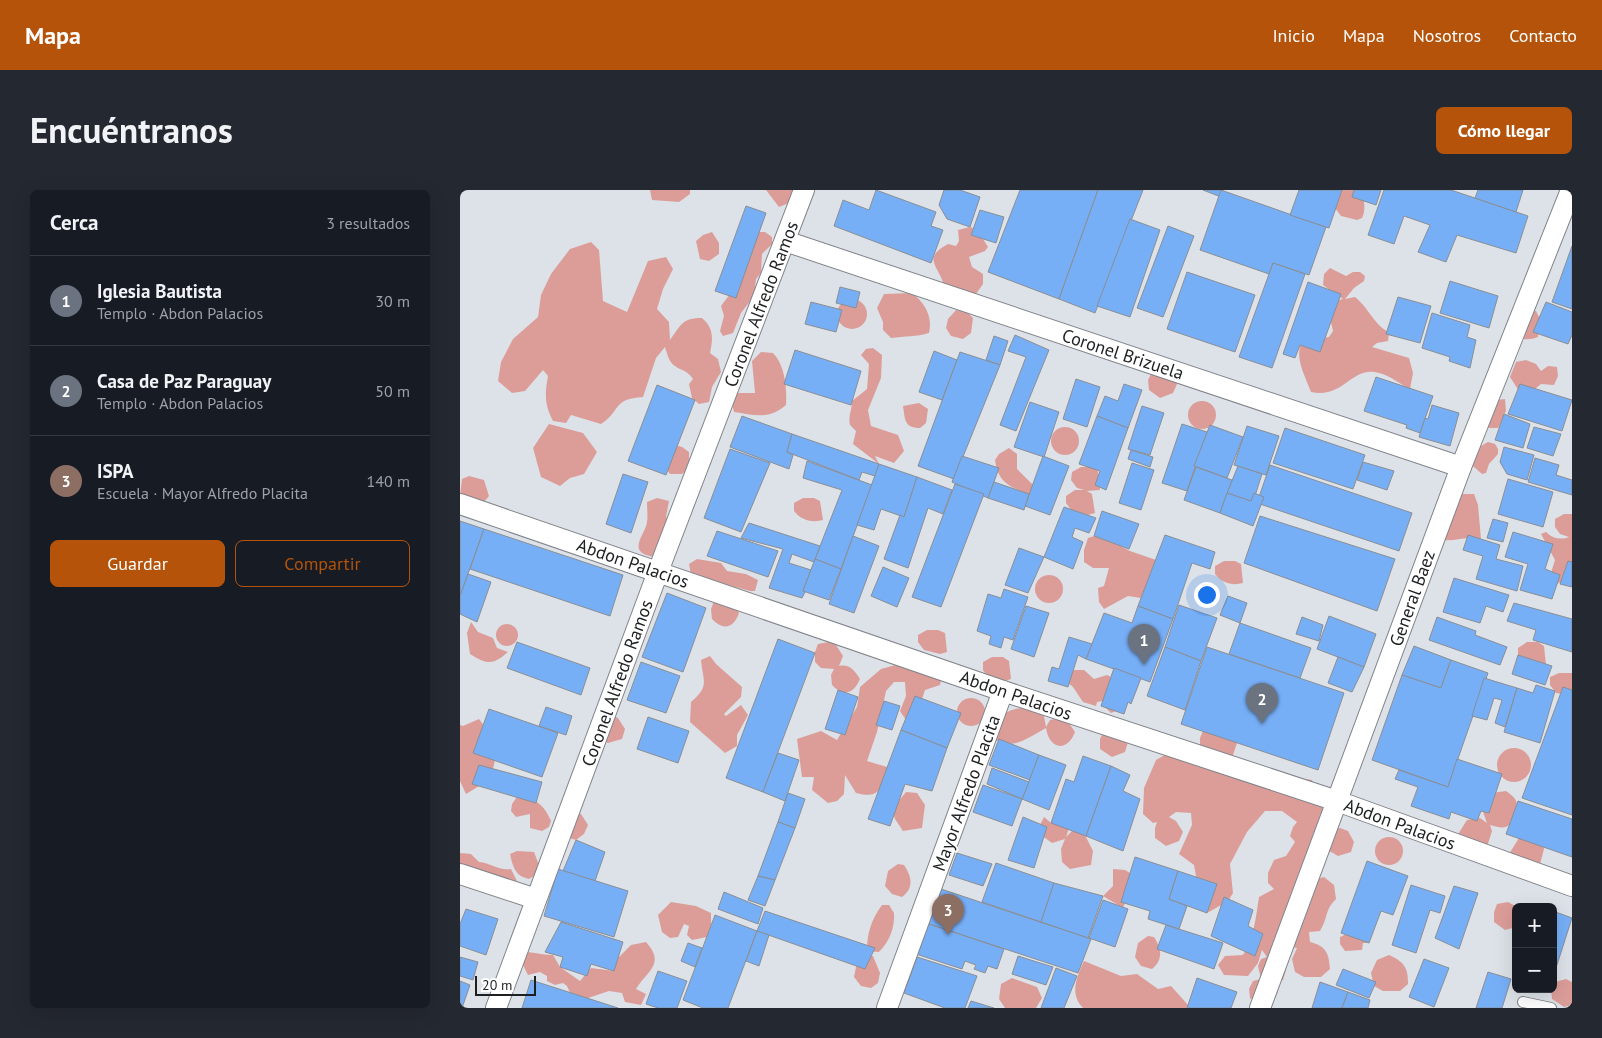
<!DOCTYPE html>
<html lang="es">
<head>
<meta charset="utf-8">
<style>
	:root { --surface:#171b24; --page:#242831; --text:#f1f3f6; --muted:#9ea1a6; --line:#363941; --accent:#b45309 }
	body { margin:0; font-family:"PT Sans",sans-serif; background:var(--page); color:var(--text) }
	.controls { position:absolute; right:15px; bottom:15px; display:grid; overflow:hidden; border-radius:8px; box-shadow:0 5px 20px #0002 }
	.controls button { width:45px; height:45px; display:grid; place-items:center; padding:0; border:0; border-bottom:1px solid var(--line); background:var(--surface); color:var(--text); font:25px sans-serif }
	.scale { position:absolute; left:15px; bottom:12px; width:61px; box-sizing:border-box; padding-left:5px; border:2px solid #1d1f21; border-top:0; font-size:14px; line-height:18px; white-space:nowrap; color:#1d1f21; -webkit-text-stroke:4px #fff; paint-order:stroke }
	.you { position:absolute; left:746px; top:404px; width:18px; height:18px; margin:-12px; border:4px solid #fff; border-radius:50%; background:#1a73e8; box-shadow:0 0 0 8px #1a73e833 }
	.badge { display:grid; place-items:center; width:32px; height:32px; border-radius:50%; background:var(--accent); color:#fff; font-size:16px; font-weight:700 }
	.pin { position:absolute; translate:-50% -41px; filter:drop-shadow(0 1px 2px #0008) }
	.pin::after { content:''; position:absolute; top:26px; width:18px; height:15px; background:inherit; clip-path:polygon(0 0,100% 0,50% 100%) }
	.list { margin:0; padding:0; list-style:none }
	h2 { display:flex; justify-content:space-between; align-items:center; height:65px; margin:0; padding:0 20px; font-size:21px }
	h2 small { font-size:16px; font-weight:400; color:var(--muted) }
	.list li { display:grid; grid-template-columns:32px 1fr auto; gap:15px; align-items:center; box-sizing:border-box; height:90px; padding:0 20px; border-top:1px solid var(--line) }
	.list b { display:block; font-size:19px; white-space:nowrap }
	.list p { margin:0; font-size:16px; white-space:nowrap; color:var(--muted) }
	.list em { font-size:16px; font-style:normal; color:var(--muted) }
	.actions { display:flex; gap:10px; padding:15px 20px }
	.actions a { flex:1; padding:11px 0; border:1px solid var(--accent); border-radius:8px; text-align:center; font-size:18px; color:var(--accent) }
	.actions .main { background:var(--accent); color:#fff }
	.map { position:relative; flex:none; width:1112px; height:818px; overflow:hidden; border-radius:8px }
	header { display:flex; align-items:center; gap:30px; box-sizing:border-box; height:70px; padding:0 25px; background:var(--accent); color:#fff }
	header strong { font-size:24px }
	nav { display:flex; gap:28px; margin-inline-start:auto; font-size:18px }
	.intro { display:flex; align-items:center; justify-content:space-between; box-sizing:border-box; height:120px; padding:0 30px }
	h1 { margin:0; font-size:35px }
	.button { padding:12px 22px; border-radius:8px; background:var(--accent); color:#fff; font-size:18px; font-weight:700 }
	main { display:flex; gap:30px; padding:0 30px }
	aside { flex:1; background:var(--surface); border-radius:8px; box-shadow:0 5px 20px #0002 }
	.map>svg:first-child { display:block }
	.green { fill:#dc9d99 }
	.building { fill:#77aff7; stroke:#8a8e94 }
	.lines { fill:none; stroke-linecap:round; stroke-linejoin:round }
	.lane-casing { stroke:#80848a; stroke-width:12 }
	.street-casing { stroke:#80848a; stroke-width:22 }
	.lane { stroke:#fff; stroke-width:10 }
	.street { stroke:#fff; stroke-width:20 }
	.labels { text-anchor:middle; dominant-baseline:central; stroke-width:4; stroke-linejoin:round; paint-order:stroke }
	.street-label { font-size:18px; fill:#1d1f21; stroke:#fff }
</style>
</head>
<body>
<header>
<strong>Mapa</strong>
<nav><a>Inicio</a><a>Mapa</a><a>Nosotros</a><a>Contacto</a></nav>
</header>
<div class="intro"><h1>Encuéntranos</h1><a class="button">Cómo llegar</a></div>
<main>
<aside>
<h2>Cerca<small>3 resultados</small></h2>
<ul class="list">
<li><span class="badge" style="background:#6b7280">1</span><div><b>Iglesia Bautista</b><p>Templo · Abdon Palacios</p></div><em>30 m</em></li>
<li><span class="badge" style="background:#6b7280">2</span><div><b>Casa de Paz Paraguay</b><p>Templo · Abdon Palacios</p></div><em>50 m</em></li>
<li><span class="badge" style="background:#8d6e63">3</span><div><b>ISPA</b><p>Escuela · Mayor Alfredo Placita</p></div><em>140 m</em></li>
</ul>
<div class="actions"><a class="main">Guardar</a><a>Compartir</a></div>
</aside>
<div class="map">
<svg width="1112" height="818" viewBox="0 0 1112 818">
	<rect width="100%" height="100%" fill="#dde2e8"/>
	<g class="green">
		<path d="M190,0H230V4L219,12L192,10Z"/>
		<path d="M306,0H341L334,11L319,17Z"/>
		<path d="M882,0H899C905,7 906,21 902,28L897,30L881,26L875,18Z"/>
		<path d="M510,37L513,38L511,45L523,49L528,57L525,61L509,67L512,77L523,84V94L513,108L484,96C479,75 461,69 488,54L496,56L499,51L498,40Z"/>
		<path d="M252,42L259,53V64L249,71L240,69L236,51L243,45Z"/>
		<path d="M298,42H305L312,47V54L302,64L301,83L296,89L294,106L281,123L273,143L263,146L260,141L264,126L261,116L273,100Z"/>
		<path d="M131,52L139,60L143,111L167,122L188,71L206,67L213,79L203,99L197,119L209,132L210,150C221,135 222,128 242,128C254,138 253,149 250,163L258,169L261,182L252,197L249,212L239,214L232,208L229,194L233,189C227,180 222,181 215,176C209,173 207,163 205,157L196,168L183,207C152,209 162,220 141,234L111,225L106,233L93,231C84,214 85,203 88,186L83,180L65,201L52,203L38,191L41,172L53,149L78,127L81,105L91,84L110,59Z"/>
		<path d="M870,78L886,86L893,82H900L905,86L904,91L894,98L885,109L895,107C908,117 915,136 929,142L928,151L917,153L912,157L949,168L953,183L950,199C940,194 929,185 919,183C891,175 885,209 851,202C845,185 834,168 842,151L869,147L873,141L870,128L879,110L883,109L863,95L864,84Z"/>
		<path d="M452,103C465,113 473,127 469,143C457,147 444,146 431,148L423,140V132L417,118L424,104Z"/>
		<circle cx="392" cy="124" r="15"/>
		<path d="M1064,118L1076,121L1080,129L1078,147C1068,151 1060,149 1050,145L1047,131L1053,120Z"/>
		<path d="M496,120L507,122L513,128L511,143L503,149L491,146L486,138L488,129Z"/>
		<path d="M413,158L422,165L421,188L408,220L411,236L438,245L444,261L434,273L415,266L419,274L393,254L396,241L390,235C388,226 392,220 392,211L407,199L409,174L401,165L406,159Z"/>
		<path d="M301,162L313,163C325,175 327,198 326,215C309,230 294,225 274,222L271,208L278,203H295L292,171Z"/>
		<path d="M1066,170L1076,174L1081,181L1088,176L1097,177L1098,186L1094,195L1081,194L1075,199L1059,201L1050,187L1056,172Z"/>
		<path d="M692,182L710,183L717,194L713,203L700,208L689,200L688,190Z"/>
		<path d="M1045,209L1046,221C1042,227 1042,233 1038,238H1029L1026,235L1036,210Z"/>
		<circle cx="742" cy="225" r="14"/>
		<path d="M459,213L468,219L466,233L460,238C444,238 445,229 443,216Z"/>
		<path d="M89,234L123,243L137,262L124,284L110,288L100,296L81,287L73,258Z"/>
		<circle cx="605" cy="251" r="14"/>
		<path d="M1028,252L1035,254L1038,259V264L1029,274L1026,283L1022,284L1014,277L1007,276L1012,261Z"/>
		<path d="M212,254L222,257L229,262V278L222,284H210L202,273Z"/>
		<path d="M549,258L557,264V279L573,295L569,304C549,297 538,292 535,270L539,264Z"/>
		<path d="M621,277H632L638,281L640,300L627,301L632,304L635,323L628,325L612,321L606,313V306L615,300H624L617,298L611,290L612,282Z"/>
		<path d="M9,286L24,290L29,306L23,313L0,306L2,289Z"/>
		<path d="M1001,304H1014L1018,315L1021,349C1008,345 996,352 982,350Z"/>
		<path d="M197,308L209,311L206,327L214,339L195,367C164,363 186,344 187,332C188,326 187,319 187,312Z"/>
		<path d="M343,308H354L360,311L363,330C351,333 341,330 334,321V313Z"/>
		<path d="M1104,324H1112V375L1105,378L1102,391L1095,395L1090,386L1095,370L1081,344L1086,342C1093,349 1101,350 1109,347L1100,344L1095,337V329Z"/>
		<path d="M634,346L651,351L670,361L696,370L681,408L668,406L644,419L639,412L638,398L644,396L649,378H633L624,372V360L628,348Z"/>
		<path d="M237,369L261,373L267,381L286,384L298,390L295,401H290L231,385L229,374Z"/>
		<path d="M764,371H775L781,374L783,393C772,396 762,393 755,384V376Z"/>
		<circle cx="589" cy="399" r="14"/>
		<path d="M254,411L273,412L279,423C274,438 263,441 252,429L251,419Z"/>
		<path d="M11,432L18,442L33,448L37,458L48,462C33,475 27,475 10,464L7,443Z"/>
		<circle cx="47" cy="445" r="11"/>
		<path d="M467,440H478L485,443L487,462L480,464L464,460L458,452V445Z"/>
		<path d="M369,452L376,455L383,466L379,476C390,474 394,480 400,489C394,504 383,507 372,495L371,485L374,479L361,478L355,472V462L358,454Z"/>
		<path d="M1067,452H1078L1084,456L1086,475L1063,473L1058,465V458Z"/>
		<path d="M250,466L256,474L282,497L281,507L264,524L266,526L281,515L288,525L277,545V556L265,563L230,532L231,512C250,496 243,492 241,470Z"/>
		<path d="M532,467H543L549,471L551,489L545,491L528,488L523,480V472Z"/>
		<path d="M439,474L482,486L480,495L465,500L461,512L446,530L440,521L446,506L445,492H434L426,501L417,542L407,571L427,577L429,586C418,603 416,608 396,603L385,585L384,604L377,611L368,613L352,600L354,587H342L337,549L361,541L377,550L397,517L400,497L421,479Z"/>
		<path d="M613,480H624L634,489L647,485L655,489L660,519L651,523L646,518L643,511L637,512L636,516L623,512L613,497L605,490L607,483Z"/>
		<path d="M1099,483H1112V506L1096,503L1090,495V487Z"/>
		<circle cx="511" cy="522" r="14"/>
		<path d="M574,516L584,526L586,537L590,530C604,527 608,530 615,542C607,563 589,559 586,538C562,551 552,562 527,545C544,520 545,520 574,516Z"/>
		<path d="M151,525L158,528L165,539L162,549L148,553L143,551Z"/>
		<path d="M19,529C33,546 43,571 26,590C21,596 12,600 6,604L0,591V535L3,536Z"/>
		<path d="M745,536L775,543L777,553L773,565L767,567L740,556V548Z"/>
		<path d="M644,541L668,552L665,562L652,567L640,559V549Z"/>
		<path d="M722,555L831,587L852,590L869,633L850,691L864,687L874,695L876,709C864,721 869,726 860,741L849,742L850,752C866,756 869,763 870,779L861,787H844L835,782L832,769L837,758L832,757L819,769L826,780L823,790L813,794L818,802C812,816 801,818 790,808L789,799L793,791L801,789L798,776L801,769L807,767L802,760L798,773L788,786L764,785L758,775L765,766L783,765C794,748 796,726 799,707L814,699L808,693V683L814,670L826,666L835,652L830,646L833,637L837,632L822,621H805L787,642L770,674L773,703L768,711L749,722L742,719L734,675L719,664L732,635L731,623L716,622L709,627L716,631L723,642L719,651L706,656L695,648V638L697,632L693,633L683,624L684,598L696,570Z"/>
		<circle cx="1054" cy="575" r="17"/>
		<path d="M1046,601C1049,603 1053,606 1055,609C1058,613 1056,617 1055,621C1051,638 1047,640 1030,635L1032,641L1026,660L997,646L1007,630L1020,628L1027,633L1022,619L1032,603Z"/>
		<path d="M446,602L457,603L465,615L462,638L443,641L435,629L432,619Z"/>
		<path d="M59,604C76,610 84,614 91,631L89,637L82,641L70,638V624L56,627L51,621L52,614Z"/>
		<path d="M114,621L121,624L128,635L124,644L116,650L106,647Z"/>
		<path d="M595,624L609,638L606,647L613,640L624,643L633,661L631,675L610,679L602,672L601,659L605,649L592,653L581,645L580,635L584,627L591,633Z"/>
		<path d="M880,638L888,641L894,652L891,662L878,666L866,659L870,641Z"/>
		<circle cx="929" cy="661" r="14"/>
		<path d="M1059,648L1082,653L1084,659L1079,678L1049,664Z"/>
		<path d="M57,661L74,662L79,675L77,684L69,689C55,686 53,677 50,664Z"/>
		<path d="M0,663L11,664L19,672C31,673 39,681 51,679L57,691L53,697L0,680Z"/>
		<path d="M438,674L444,675C452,687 454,698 442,707L432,704L425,696L428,681Z"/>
		<path d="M653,679L665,680L670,683L669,703L663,718L643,706L653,696Z"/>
		<path d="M211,712L236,716L251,723V735L247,747L232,750L227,745L229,736L224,734L218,747L210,748L202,742L198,725Z"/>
		<path d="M1048,712L1057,717L1056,737L1045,740L1034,732V722L1037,714Z"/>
		<path d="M422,715H429L434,723C435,738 429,752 419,762L407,761C407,743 411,730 422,715Z"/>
		<path d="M891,742L909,753H903L902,760L885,761L880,754V747Z"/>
		<path d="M688,746L694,747C702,759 703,770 692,779L681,776L675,767L678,753Z"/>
		<path d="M186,752C206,774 187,781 176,799L186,804L181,815L165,812L162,803L149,801L122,810L110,803L107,796L103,793L95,795L87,791V786L80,782L68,785L63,775L53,772L57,762C70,761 80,765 93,765L100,777L120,791L131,778L154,781V772L171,755Z"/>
		<path d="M407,765L413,766L420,783L418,793L411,798L401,796L394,787L397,772Z"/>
		<path d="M929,765C944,772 948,777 948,794L940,801H923L914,796L911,783L917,770Z"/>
		<path d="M624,771L661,786L677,784L698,799L711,796L728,815L753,818H623C609,804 617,786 624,771Z"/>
		<path d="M552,788L577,797L582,808L576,818H545L539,809L541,794Z"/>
		<path d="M1106,789L1112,792V815L1104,817L1092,809L1091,799L1095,792Z"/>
	</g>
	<g class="building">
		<path d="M416,0L476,22L471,36L483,40L471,73L374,36L383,10L409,20Z"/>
		<path d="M484,0H500L520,7L510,37L487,29L479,15Z"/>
		<path d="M560,0H638L599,109L528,82Z"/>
		<path d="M638,0H683L635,123L599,109Z"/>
		<path d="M743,0H763L761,7Z"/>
		<path d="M761,0L866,37L849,85L813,73L809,84L740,60Z"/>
		<path d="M839,0H882L869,38L830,25Z"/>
		<path d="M894,0H921L916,15L892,7Z"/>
		<path d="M924,0H991L1068,26L1056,63L997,45L986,72L958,62L970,35L944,26L934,54L908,45Z"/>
		<path d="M1018,0H1063L1056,22L1015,8Z"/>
		<path d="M286,16L306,23L276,108L255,101Z"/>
		<path d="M520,20L544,27L536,53L511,45Z"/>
		<path d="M670,29L700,40L670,127L637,116Z"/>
		<path d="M708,36L734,46L703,127L677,118Z"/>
		<path d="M1112,56V119L1092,112Z"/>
		<path d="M813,73L845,84L812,178L779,167Z"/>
		<path d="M727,82L795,105L775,162L707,139Z"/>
		<path d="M990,91L1038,106L1029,138L980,123Z"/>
		<path d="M848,92L881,104L860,162L840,155L835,168L823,164Z"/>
		<path d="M380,97L400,102L396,118L376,113Z"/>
		<path d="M938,107L971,116L960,153L926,144Z"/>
		<path d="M351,112L382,120L376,142L345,134Z"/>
		<path d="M1086,112L1112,122V145L1108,154L1073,142Z"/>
		<path d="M972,123L1010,135L1007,147L1016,150L1010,178L989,171L990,167L962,158Z"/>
		<path d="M555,145L589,160L556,241L540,235L566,167L548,161Z"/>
		<path d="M534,146L548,151L540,175L526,170Z"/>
		<path d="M335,160L401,181L391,215L324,194Z"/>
		<path d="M474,161L497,170L482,210L459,202Z"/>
		<path d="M500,162L540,175L494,289L458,276Z"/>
		<path d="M916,187L973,206L960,243L946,238L947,235L904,221Z"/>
		<path d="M616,189L640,197L627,237L603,229Z"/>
		<path d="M664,194L682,200L668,238L637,226L645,206L658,211Z"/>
		<path d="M1060,194L1112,210L1102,241L1048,224Z"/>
		<path d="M197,195L235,210L206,285L168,271Z"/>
		<path d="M570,212L599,222L584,267L554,257Z"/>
		<path d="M972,215L999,223L990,256L959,247L965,228L968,229Z"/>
		<path d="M682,216L704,223L690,265L668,259Z"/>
		<path d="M1044,224L1070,234L1063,258L1035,250Z"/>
		<path d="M282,226L332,244L327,262L333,265L329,279L270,257Z"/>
		<path d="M637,226L668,238L646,300L635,295L640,281L619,274Z"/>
		<path d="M722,234L747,242L727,301L702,293Z"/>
		<path d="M750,235L783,247L767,288L734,276Z"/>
		<path d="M787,236L819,246L806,285L774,275Z"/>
		<path d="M1074,237L1101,244L1093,266L1067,258Z"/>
		<path d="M825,238L905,265L893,299L813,273Z"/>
		<path d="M332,244L419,274L415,286L402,282L399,290L327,262Z"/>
		<path d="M1044,257L1074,265L1067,290L1047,284L1040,272Z"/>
		<path d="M270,259L310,273L281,342L244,328Z"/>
		<path d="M671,260L693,267L690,277L668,269Z"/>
		<path d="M502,266L539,278L528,308L492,292Z"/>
		<path d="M583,266L609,276L590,325L565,316Z"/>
		<path d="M1075,268L1099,275L1096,285L1112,290V305L1068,292Z"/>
		<path d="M347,271L412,295L381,379L355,369L382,300L343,288Z"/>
		<path d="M903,272L934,281L927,300L897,290Z"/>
		<path d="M672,273L694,280L681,320L659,313Z"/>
		<path d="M419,274L457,287L444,327L421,319L414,340L397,335Z"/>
		<path d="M810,275L952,323L939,361L797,313Z"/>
		<path d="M778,276L802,284L793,312L767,303Z"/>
		<path d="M736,277L772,290L760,323L724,310Z"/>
		<path d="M163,284L188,292L171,343L146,334Z"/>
		<path d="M457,287L492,300L483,324L468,318L448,378L424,369L440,325L444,327Z"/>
		<path d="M1048,289L1093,302L1083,337L1038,324Z"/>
		<path d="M534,292L569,304L564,320L528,308Z"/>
		<path d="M495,294L524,304L481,417L452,407Z"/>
		<path d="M767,303L791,311L794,303L804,307L793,336L760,323Z"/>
		<path d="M604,317L636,328L629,343L615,338L612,347L623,352L613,379L584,367Z"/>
		<path d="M642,321L679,334L669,359L634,346Z"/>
		<path d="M800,326L935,369L917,421L784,373Z"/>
		<path d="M1033,329L1048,333L1043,352L1027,348Z"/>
		<path d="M0,331L24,339L0,406Z"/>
		<path d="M289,333L360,356L354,372L332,364L329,373L351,380L343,401L345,402L342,408L309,398L323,359L281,348Z"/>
		<path d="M24,339L163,385L150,426L10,379Z"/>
		<path d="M257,341L318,361L308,387L247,366Z"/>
		<path d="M1053,342L1093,354L1085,379L1100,385L1092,409L1060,400L1068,374L1045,367Z"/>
		<path d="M705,345L755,362L750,379L732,373L713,429L678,416Z"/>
		<path d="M1008,345L1040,355L1036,369L1063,376L1057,401L1016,389L1023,366L1003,360Z"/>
		<path d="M393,346L419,356L394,423L369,414Z"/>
		<path d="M559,358L584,367L568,403L545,395Z"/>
		<path d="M355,369L381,379L369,410L343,401Z"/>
		<path d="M1108,371L1112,372V397L1100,394Z"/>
		<path d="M423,377L449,388L437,417L411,406Z"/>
		<path d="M8,384L31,392L17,432L0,424V406Z"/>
		<path d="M994,388L1049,405L1043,422L1026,416L1020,433L983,422Z"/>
		<path d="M544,399L568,407L553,450L544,447L541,458L529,454L531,446L517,441L528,404L541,408Z"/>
		<path d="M207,403L246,418L223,482L182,467Z"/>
		<path d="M768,406L787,413L780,433L760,425Z"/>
		<path d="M1054,413L1112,429V462L1073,450L1076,440L1047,431Z"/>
		<path d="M719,415L757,428L741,471L705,457Z"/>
		<path d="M566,416L589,423L574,467L551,459Z"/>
		<path d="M678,416L713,429L690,492L626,469L644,423L672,433Z"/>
		<path d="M869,426L916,444L904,477L857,459Z"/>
		<path d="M842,427L863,435L859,451L836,444Z"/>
		<path d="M977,427L1016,441L1015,445L1047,457L1040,475L969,450Z"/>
		<path d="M780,433L851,458L840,488L769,464Z"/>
		<path d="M609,447L632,454L626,469L618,465L608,497L588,491L592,477L599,479Z"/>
		<path d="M318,449L355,463L303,602L266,588Z"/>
		<path d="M57,452L130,478L121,505L47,478Z"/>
		<path d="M954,456L991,470L981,498L942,485Z"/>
		<path d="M705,457L741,471L725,520L687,506Z"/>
		<path d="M747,457L884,503L858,580L721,534Z"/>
		<path d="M1058,465L1092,476L1085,495L1052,484Z"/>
		<path d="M878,467L904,477L892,502L868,493Z"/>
		<path d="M991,470L1028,483L988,597L912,570L942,485L981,498Z"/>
		<path d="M181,472L220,486L206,523L167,510Z"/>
		<path d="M654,478L681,488L671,514L668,512L664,524L641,516Z"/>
		<path d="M1024,488L1057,498L1045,537L1035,533L1042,510L1034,508L1027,530L1012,526Z"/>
		<path d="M1076,495L1095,501L1080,553L1044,542L1057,498L1073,503Z"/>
		<path d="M1103,497L1112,500V625L1062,608Z"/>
		<path d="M378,500L398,507L385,545L365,539Z"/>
		<path d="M455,506L501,523L487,558L441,540Z"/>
		<path d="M424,511L440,516L432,540L416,535Z"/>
		<path d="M86,517L112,526L106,545L79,536Z"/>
		<path d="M29,519L98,543L82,587L13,563Z"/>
		<path d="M188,527L229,541L218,573L177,559Z"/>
		<path d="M441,540L487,558L472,601L445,594L430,636L408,629Z"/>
		<path d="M539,549L579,565L570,590L529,575Z"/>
		<path d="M318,563L339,570L325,611L303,602Z"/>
		<path d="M579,565L606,575L589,620L562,609Z"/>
		<path d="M623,566L651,576L626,646L591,633L606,589L614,592Z"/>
		<path d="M997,569L1042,584L1029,623L1021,621L1017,631L991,622L989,629L951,616L958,597L935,589L939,580L988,597Z"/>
		<path d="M19,575L82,592L76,613L12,594Z"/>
		<path d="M651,576L670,585L663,601L680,609L663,661L626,646Z"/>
		<path d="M532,578L569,592L562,609L527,594Z"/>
		<path d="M523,595L562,609L552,636L513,622Z"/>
		<path d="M328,603L345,609L335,638L318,632Z"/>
		<path d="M1058,611L1112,629V667L1046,644Z"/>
		<path d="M563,627L587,637L574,678L548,670Z"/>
		<path d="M318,632L335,638L315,690L298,686Z"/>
		<path d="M116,650L145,662L135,691L103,681Z"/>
		<path d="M497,663L532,674L523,696L489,685Z"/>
		<path d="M675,667L718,681L709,709L727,716L719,739L688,729L690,721L661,712Z"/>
		<path d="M907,671L948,686L933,725L921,721L909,753L881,743Z"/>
		<path d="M536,673L594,693L581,732L522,712Z"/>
		<path d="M98,679L168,701L154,747L84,726Z"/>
		<path d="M718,681L757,694L747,723L709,709Z"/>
		<path d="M298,686L315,690L305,716L288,710Z"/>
		<path d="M594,693L643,706L628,748L581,732Z"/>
		<path d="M951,695L985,706L980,723L970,720L956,763L932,755Z"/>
		<path d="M994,696L1018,703L999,759L975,748Z"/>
		<path d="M478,698L631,749L618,783L466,733Z"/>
		<path d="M264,702L303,718L298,734L258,719Z"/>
		<path d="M764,707L793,720L788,736L803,744L795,766L751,746Z"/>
		<path d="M643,710L668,719L655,757L629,748Z"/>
		<path d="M6,719L38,729L26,765L0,756V734Z"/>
		<path d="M305,721L415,758L405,779L297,741Z"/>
		<path d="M1093,721L1112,728L1094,784H1093Z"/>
		<path d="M255,725L297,741L268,818H243L223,810Z"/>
		<path d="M101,732L163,752L154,781L131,774L127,786L100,777L103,767L85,762Z"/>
		<path d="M466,733L544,759L537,779L528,776L525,783L514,779L516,775L505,771L502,779L456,764Z"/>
		<path d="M706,735L763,753L754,779L697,759Z"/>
		<path d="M297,741L309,745L299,776L286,771Z"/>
		<path d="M228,753L242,758L235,777L221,771Z"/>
		<path d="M558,766L593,777L586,795L552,784Z"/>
		<path d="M0,767L18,772L13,790L0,786Z"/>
		<path d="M457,767L517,786L505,818H485L444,803Z"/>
		<path d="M964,769L989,778L974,817L949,807Z"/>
		<path d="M596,778L617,786L604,818H581Z"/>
		<path d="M883,779L916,792L909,808L876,795Z"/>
		<path d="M198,781L227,791L217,818H198L186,814Z"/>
		<path d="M1028,782L1051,789L1042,818H1016Z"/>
		<path d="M737,788L777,802L771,818H727Z"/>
		<path d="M71,790L158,818H62Z"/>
		<path d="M0,791L10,795L2,818H0Z"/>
		<path d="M860,792L888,802L882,818H852Z"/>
		<path d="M888,802L910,810L908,818H882Z"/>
		<path d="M511,811L534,818H508Z"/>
	</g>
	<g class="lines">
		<g class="lane-casing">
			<path id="lane" d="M1063,812L1091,818"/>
		</g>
		<g class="street-casing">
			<g id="street">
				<path d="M325,51L1001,277"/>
				<path d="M0,314L543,501L877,611L1112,696"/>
				<path d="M0,684L76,709"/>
				<path d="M36,818L205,363L344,0"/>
				<path d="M427,818L543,501"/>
				<path d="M800,818L1001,277L1111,0"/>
			</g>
		</g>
		<use href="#lane" class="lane"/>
		<use href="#street" class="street"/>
	</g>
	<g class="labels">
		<g class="street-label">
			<text transform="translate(301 114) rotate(-69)">Coronel Alfredo Ramos</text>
			<text transform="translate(663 164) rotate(18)">Coronel Brizuela</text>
			<text transform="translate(173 373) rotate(19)">Abdon Palacios</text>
			<text transform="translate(952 408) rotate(-70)">General Baez</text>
			<text transform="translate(157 493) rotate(-70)">Coronel Alfredo Ramos</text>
			<text transform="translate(556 505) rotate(19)">Abdon Palacios</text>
			<text transform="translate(506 603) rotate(-70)">Mayor Alfredo Placita</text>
			<text transform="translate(940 634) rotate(20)">Abdon Palacios</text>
		</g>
	</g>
</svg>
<div class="controls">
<button>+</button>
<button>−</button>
</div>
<div class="scale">20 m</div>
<div class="you"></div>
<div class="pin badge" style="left:684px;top:475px;background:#6b7280">1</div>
<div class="pin badge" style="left:802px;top:534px;background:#6b7280">2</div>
<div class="pin badge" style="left:488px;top:745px;background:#8d6e63">3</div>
</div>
</main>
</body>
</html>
